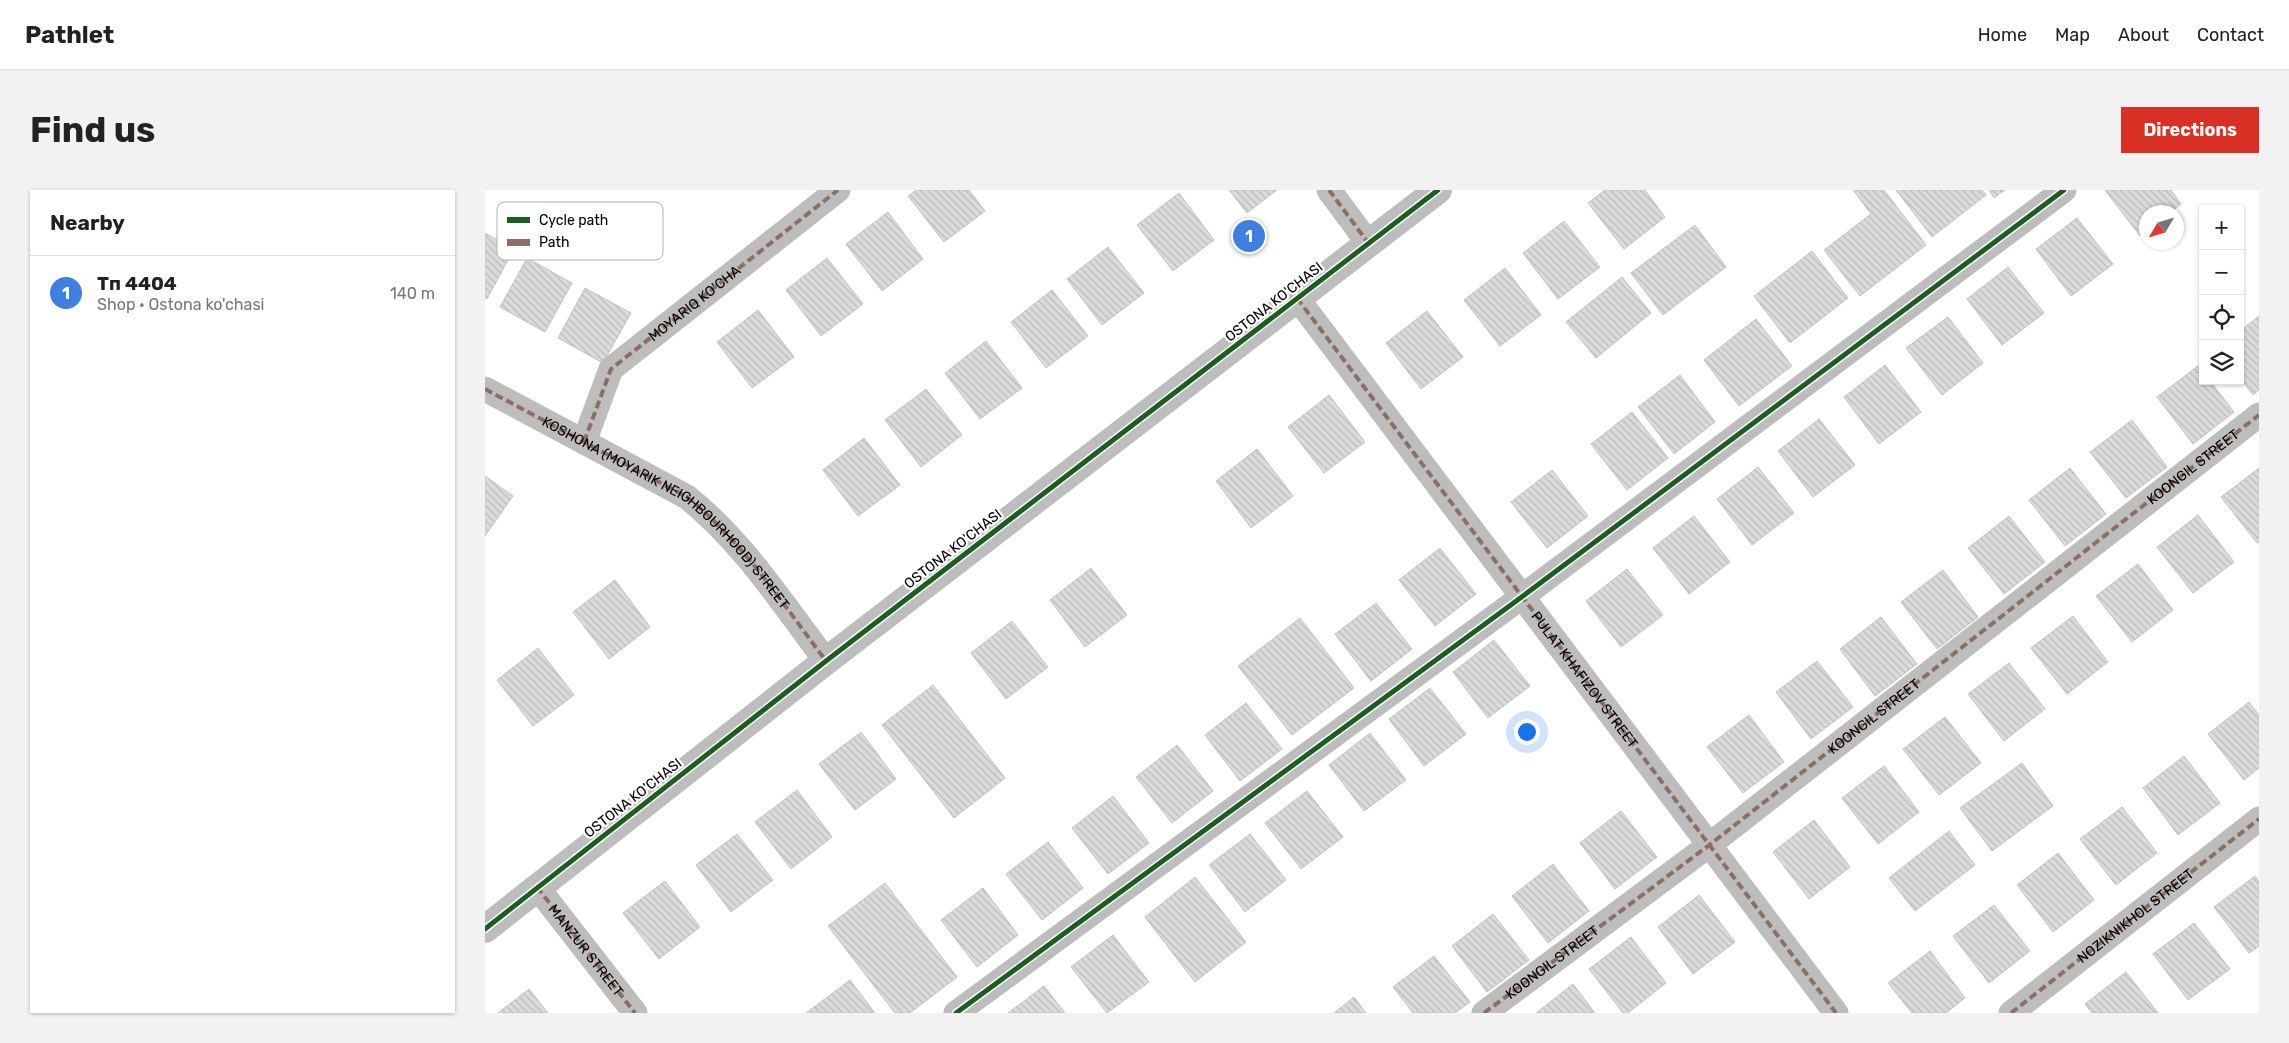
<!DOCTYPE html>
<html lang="en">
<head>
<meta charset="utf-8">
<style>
	:root { --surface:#fff; --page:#f2f2f2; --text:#222; --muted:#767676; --line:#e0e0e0; --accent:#d93025 }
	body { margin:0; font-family:Rubik,sans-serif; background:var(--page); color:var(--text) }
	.controls { position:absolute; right:15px; top:15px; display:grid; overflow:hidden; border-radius:0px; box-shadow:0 1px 4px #0004 }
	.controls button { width:45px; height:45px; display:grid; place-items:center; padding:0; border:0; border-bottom:1px solid var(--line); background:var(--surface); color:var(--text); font:25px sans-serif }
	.compass { position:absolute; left:1654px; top:15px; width:45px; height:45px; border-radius:50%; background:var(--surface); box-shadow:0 1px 4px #0004; rotate:232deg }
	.you { position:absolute; left:1041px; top:541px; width:18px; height:18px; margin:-12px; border:4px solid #fff; border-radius:50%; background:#1a73e8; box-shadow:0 0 0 8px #1a73e833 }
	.badge { display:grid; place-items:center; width:32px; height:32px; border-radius:50%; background:var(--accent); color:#fff; font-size:16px; font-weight:700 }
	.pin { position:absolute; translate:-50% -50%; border:2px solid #fff; box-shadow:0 1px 5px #0006 }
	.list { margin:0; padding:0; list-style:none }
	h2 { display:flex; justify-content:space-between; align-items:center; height:65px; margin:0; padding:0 20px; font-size:21px }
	h2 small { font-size:16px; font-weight:400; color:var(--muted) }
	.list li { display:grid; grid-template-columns:32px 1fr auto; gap:15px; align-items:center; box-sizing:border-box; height:75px; padding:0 20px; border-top:1px solid var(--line) }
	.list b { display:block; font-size:19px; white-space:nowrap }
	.list p { margin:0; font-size:16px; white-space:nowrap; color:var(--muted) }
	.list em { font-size:16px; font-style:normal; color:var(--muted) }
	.icon { flex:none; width:28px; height:28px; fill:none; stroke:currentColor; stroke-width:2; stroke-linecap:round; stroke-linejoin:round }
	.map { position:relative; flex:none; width:1774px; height:823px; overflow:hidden; border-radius:0px }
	header { display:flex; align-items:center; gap:30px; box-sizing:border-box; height:70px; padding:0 25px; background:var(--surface); border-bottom:1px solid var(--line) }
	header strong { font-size:24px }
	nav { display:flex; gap:28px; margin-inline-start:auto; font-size:18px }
	.intro { display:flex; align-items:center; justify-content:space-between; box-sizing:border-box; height:120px; padding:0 30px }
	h1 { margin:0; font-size:35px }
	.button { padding:12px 22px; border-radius:0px; background:var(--accent); color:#fff; font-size:18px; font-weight:700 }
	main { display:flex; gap:30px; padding:0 30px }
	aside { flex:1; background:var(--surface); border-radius:0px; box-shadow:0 1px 4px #0004 }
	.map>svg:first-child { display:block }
	.building { fill:url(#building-back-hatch); stroke:#c3c3c3 }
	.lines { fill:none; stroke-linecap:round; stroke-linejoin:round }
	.minor { stroke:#bdbdbd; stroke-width:25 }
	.tertiary { stroke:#bdbdbd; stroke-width:28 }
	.quiet { stroke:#8d6e63; stroke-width:4; stroke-dasharray:8 4; stroke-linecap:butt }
	.cycleway-casing { stroke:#fff; stroke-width:8 }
	.cycleway { stroke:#1b5e20; stroke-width:5 }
	.labels { text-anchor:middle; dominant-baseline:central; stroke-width:4.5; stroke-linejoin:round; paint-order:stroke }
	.street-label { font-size:14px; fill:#000; stroke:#fff }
	.key { fill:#fff; stroke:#b2b2b2; stroke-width:1 }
	.key-label { font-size:14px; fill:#000 }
</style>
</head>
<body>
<header>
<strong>Pathlet</strong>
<nav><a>Home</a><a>Map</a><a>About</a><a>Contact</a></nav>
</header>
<div class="intro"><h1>Find us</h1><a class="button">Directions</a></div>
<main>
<aside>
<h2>Nearby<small></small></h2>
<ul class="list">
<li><span class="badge" style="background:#3f7fe0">1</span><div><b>Тп 4404</b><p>Shop · Ostona ko'chasi</p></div><em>140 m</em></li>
</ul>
</aside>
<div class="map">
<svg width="1774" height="823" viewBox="0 0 1774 823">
	<defs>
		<pattern id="building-back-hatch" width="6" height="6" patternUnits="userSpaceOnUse" patternTransform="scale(1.25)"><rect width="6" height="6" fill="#dbdbdb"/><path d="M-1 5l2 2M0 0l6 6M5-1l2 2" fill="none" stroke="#bababa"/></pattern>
	</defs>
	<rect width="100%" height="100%" fill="#fff"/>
	<g class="building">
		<path d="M431,0H484L500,21L459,52L423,6Z"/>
		<path d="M744,0H792L762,23Z"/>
		<path d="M1120,0H1160L1180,27L1139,59L1103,13Z"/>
		<path d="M1368,0H1399L1441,55L1375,106L1339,60L1386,24Z"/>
		<path d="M1411,0H1497L1501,5L1447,47Z"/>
		<path d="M1504,0H1520L1509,8Z"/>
		<path d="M1620,0H1686L1696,14L1686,22H1662V41L1655,46Z"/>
		<path d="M694,3L729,50L688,81L652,35Z"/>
		<path d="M403,22L438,69L397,101L361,54Z"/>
		<path d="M1592,28L1628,74L1586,106L1551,59Z"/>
		<path d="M1079,31L1115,77L1073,109L1038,63Z"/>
		<path d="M1210,35L1241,77L1178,125L1146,83Z"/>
		<path d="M0,43L29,59L2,109L0,108Z"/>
		<path d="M623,57L659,103L617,135L582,89Z"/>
		<path d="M1327,61L1363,108L1305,153L1269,106Z"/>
		<path d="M42,68L87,93L60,142L15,117Z"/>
		<path d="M342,68L378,114L336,146L301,100Z"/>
		<path d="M1523,77L1559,123L1517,155L1482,109Z"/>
		<path d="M1020,78L1056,125L1015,156L979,110Z"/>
		<path d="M1137,87L1166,123L1111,168L1081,132Z"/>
		<path d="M100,98L146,123L118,173L73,148Z"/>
		<path d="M567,100L603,146L561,178L526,132Z"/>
		<path d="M273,120L309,167L267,198L232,152Z"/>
		<path d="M942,121L978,167L936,199L901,153Z"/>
		<path d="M1774,126V200L1768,205L1755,188V141Z"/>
		<path d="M1463,127L1498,173L1457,205L1421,158Z"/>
		<path d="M1271,129L1307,176L1254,216L1219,170Z"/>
		<path d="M501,151L537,198L495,229L460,183Z"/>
		<path d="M1400,175L1436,222L1394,254L1359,207Z"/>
		<path d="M1713,176L1718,181V191H1725L1749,222L1708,254L1672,207Z"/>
		<path d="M1195,185L1230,232L1189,264L1153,217Z"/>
		<path d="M441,199L477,245L436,277L400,230Z"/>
		<path d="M844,205L880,252L839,283L803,237Z"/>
		<path d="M1147,222L1183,268L1142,300L1106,254Z"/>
		<path d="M1334,229L1370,275L1328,307L1293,261Z"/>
		<path d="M1647,230L1682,277L1641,308L1605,262Z"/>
		<path d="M379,248L415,295L373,326L338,280Z"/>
		<path d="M772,259L808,306L766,338L731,291Z"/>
		<path d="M1273,277L1309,323L1267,355L1232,309Z"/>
		<path d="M1585,278L1621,324L1580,356L1544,310Z"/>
		<path d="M1774,278V352L1772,353L1736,307Z"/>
		<path d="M1067,280L1103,326L1062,358L1026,312Z"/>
		<path d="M0,286L28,306L0,346Z"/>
		<path d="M1713,325L1749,372L1708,403L1672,357Z"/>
		<path d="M1209,326L1245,372L1204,404L1168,358Z"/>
		<path d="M1524,326L1560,372L1519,404L1483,358Z"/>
		<path d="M955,358L991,404L950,436L914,390Z"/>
		<path d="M1653,374L1688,420L1647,452L1611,406Z"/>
		<path d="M606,378L642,425L600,457L565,410Z"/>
		<path d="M1142,379L1178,425L1136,457L1101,411Z"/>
		<path d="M1458,380L1493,427L1452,459L1416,412Z"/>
		<path d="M130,390L165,437L124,469L88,422Z"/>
		<path d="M891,413L927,459L886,491L850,444Z"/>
		<path d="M1588,426L1623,472L1582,504L1546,458Z"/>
		<path d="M1396,427L1432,474L1390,506L1355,459Z"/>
		<path d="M815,428L869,498L807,545L753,476Z"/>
		<path d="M527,431L563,477L521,509L486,463Z"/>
		<path d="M1009,450L1045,496L1003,528L968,482Z"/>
		<path d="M53,458L89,505L48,536L12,490Z"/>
		<path d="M1332,471L1368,517L1326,549L1291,502Z"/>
		<path d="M1524,473L1560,519L1519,551L1483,504Z"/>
		<path d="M448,495L520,588L469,628L397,535Z"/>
		<path d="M945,498L981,544L939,576L904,529Z"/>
		<path d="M1764,512L1774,525V578L1759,590L1723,544Z"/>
		<path d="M761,513L797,559L755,591L720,545Z"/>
		<path d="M1264,525L1299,572L1258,603L1222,557Z"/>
		<path d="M1460,527L1496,573L1454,605L1418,559Z"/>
		<path d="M376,542L411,589L370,620L334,574Z"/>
		<path d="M885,543L921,590L879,621L844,575Z"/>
		<path d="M692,555L728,601L687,633L651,587Z"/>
		<path d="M1699,566L1735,613L1693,645L1658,598Z"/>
		<path d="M1537,573L1568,616L1507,661L1475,618Z"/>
		<path d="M1399,576L1434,622L1393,654L1357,608Z"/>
		<path d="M312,600L347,647L306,679L270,632Z"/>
		<path d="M822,601L858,647L816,679L780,633Z"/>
		<path d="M628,606L664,653L623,684L587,638Z"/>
		<path d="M1637,617L1672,663L1631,695L1595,649Z"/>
		<path d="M1136,621L1172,667L1130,699L1095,653Z"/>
		<path d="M1329,630L1365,677L1324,709L1288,662Z"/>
		<path d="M1464,641L1490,675L1430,721L1404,688Z"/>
		<path d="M252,644L288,690L246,722L211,675Z"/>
		<path d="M765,644L801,690L760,722L724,675Z"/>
		<path d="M563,652L598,698L557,730L521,684Z"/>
		<path d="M1573,663L1609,710L1568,742L1532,695Z"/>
		<path d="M1068,674L1104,721L1063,753L1027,706Z"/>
		<path d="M1770,686L1774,691V756L1764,763L1729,717Z"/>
		<path d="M710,687L761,752L710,792L660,727Z"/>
		<path d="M180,691L215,737L174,769L138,723Z"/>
		<path d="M400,693L472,787L425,823H410L343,736Z"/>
		<path d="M498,698L533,745L492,777L456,730Z"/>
		<path d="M1214,705L1250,752L1208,784L1173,737Z"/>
		<path d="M1509,715L1545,761L1504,793L1468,746Z"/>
		<path d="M1008,724L1044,770L1002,802L967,756Z"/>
		<path d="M1709,733L1745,779L1703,810L1668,764Z"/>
		<path d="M628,745L664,792L622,823L586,777Z"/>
		<path d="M1146,747L1181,793L1143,823H1138L1104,779Z"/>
		<path d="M1445,761L1480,808L1461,823H1427L1403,793Z"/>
		<path d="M949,766L985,812L970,823H928L908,797Z"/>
		<path d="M1641,782L1673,823H1607L1600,814Z"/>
		<path d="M365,790L390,823H321Z"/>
		<path d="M1088,794L1110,823H1051Z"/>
		<path d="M559,796L580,823H523Z"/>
		<path d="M44,799L63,823H13Z"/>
		<path d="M869,807L881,823H849Z"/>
	</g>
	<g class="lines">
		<g class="minor">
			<path d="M844,0L884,54"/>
			<path d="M812,108L1351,823"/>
			<path id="s1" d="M0,199L202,307C258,352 298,414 341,471"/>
			<path id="s2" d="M99,252L126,179L353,0"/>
			<path id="s3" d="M52,697L150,823"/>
			<path d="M471,823L1038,406L1579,0"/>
			<path id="s4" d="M999,823L1223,656L1774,225"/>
			<path id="s5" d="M1526,823L1774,629"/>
		</g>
		<path class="tertiary" d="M0,739L341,471L953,0"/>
		<g class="quiet">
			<path d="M844,0L884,54"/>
			<path id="s6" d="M812,108L1351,823"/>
			<path d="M0,199L202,307C258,352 298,414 341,471"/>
			<path d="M99,252L126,179L353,0"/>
			<path d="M52,697L150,823"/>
			<path d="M999,823L1223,656L1774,225"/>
			<path d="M1526,823L1774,629"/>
		</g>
		<g class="cycleway-casing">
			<g id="cycleway">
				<path d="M0,739L341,471L953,0"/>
				<path d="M471,823L1038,406L1579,0"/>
			</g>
		</g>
		<use href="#cycleway" class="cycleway"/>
	</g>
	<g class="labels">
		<g class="street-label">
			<text transform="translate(789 112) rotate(-38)">OSTONA KO'CHASI</text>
			<text stroke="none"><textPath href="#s2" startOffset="184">MOYARIQ KO'CHA</textPath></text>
			<text stroke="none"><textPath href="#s4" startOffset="895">KOONGIL STREET</textPath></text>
			<text stroke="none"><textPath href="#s1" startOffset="222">KOSHONA (MOYARIK NEIGHBOURHOOD) STREET</textPath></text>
			<text transform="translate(468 359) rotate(-38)">OSTONA KO'CHASI</text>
			<text stroke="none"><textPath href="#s6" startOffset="478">PULAT KHAFIZOV STREET</textPath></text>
			<text stroke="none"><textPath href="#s4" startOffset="490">KOONGIL STREET</textPath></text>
			<text transform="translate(148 608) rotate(-38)">OSTONA KO'CHASI</text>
			<text stroke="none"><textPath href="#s5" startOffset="158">NOZIKNIKHOL STREET</textPath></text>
			<text stroke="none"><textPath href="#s3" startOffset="80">MANZUR STREET</textPath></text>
			<text stroke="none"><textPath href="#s4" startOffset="85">KOONGIL STREET</textPath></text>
		</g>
	</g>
	<rect x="12" y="12" width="166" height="58" rx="8" class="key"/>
	<rect x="22" y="27" width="23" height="6" fill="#1b5e20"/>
	<rect x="22" y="49" width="23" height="7" fill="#8d6e63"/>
	<g class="key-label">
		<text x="54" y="35">Cycle path</text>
		<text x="54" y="57">Path</text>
	</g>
</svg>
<div class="controls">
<button>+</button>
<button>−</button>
<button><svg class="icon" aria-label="locate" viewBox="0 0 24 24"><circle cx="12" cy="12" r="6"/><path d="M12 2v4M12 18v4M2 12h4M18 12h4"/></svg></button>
<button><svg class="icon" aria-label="layers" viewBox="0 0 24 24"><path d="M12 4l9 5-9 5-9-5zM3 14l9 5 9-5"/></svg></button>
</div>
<svg class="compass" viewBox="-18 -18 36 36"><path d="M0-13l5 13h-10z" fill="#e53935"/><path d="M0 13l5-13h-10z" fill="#767676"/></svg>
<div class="you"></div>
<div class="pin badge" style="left:764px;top:46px;background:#3f7fe0">1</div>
</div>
</main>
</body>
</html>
